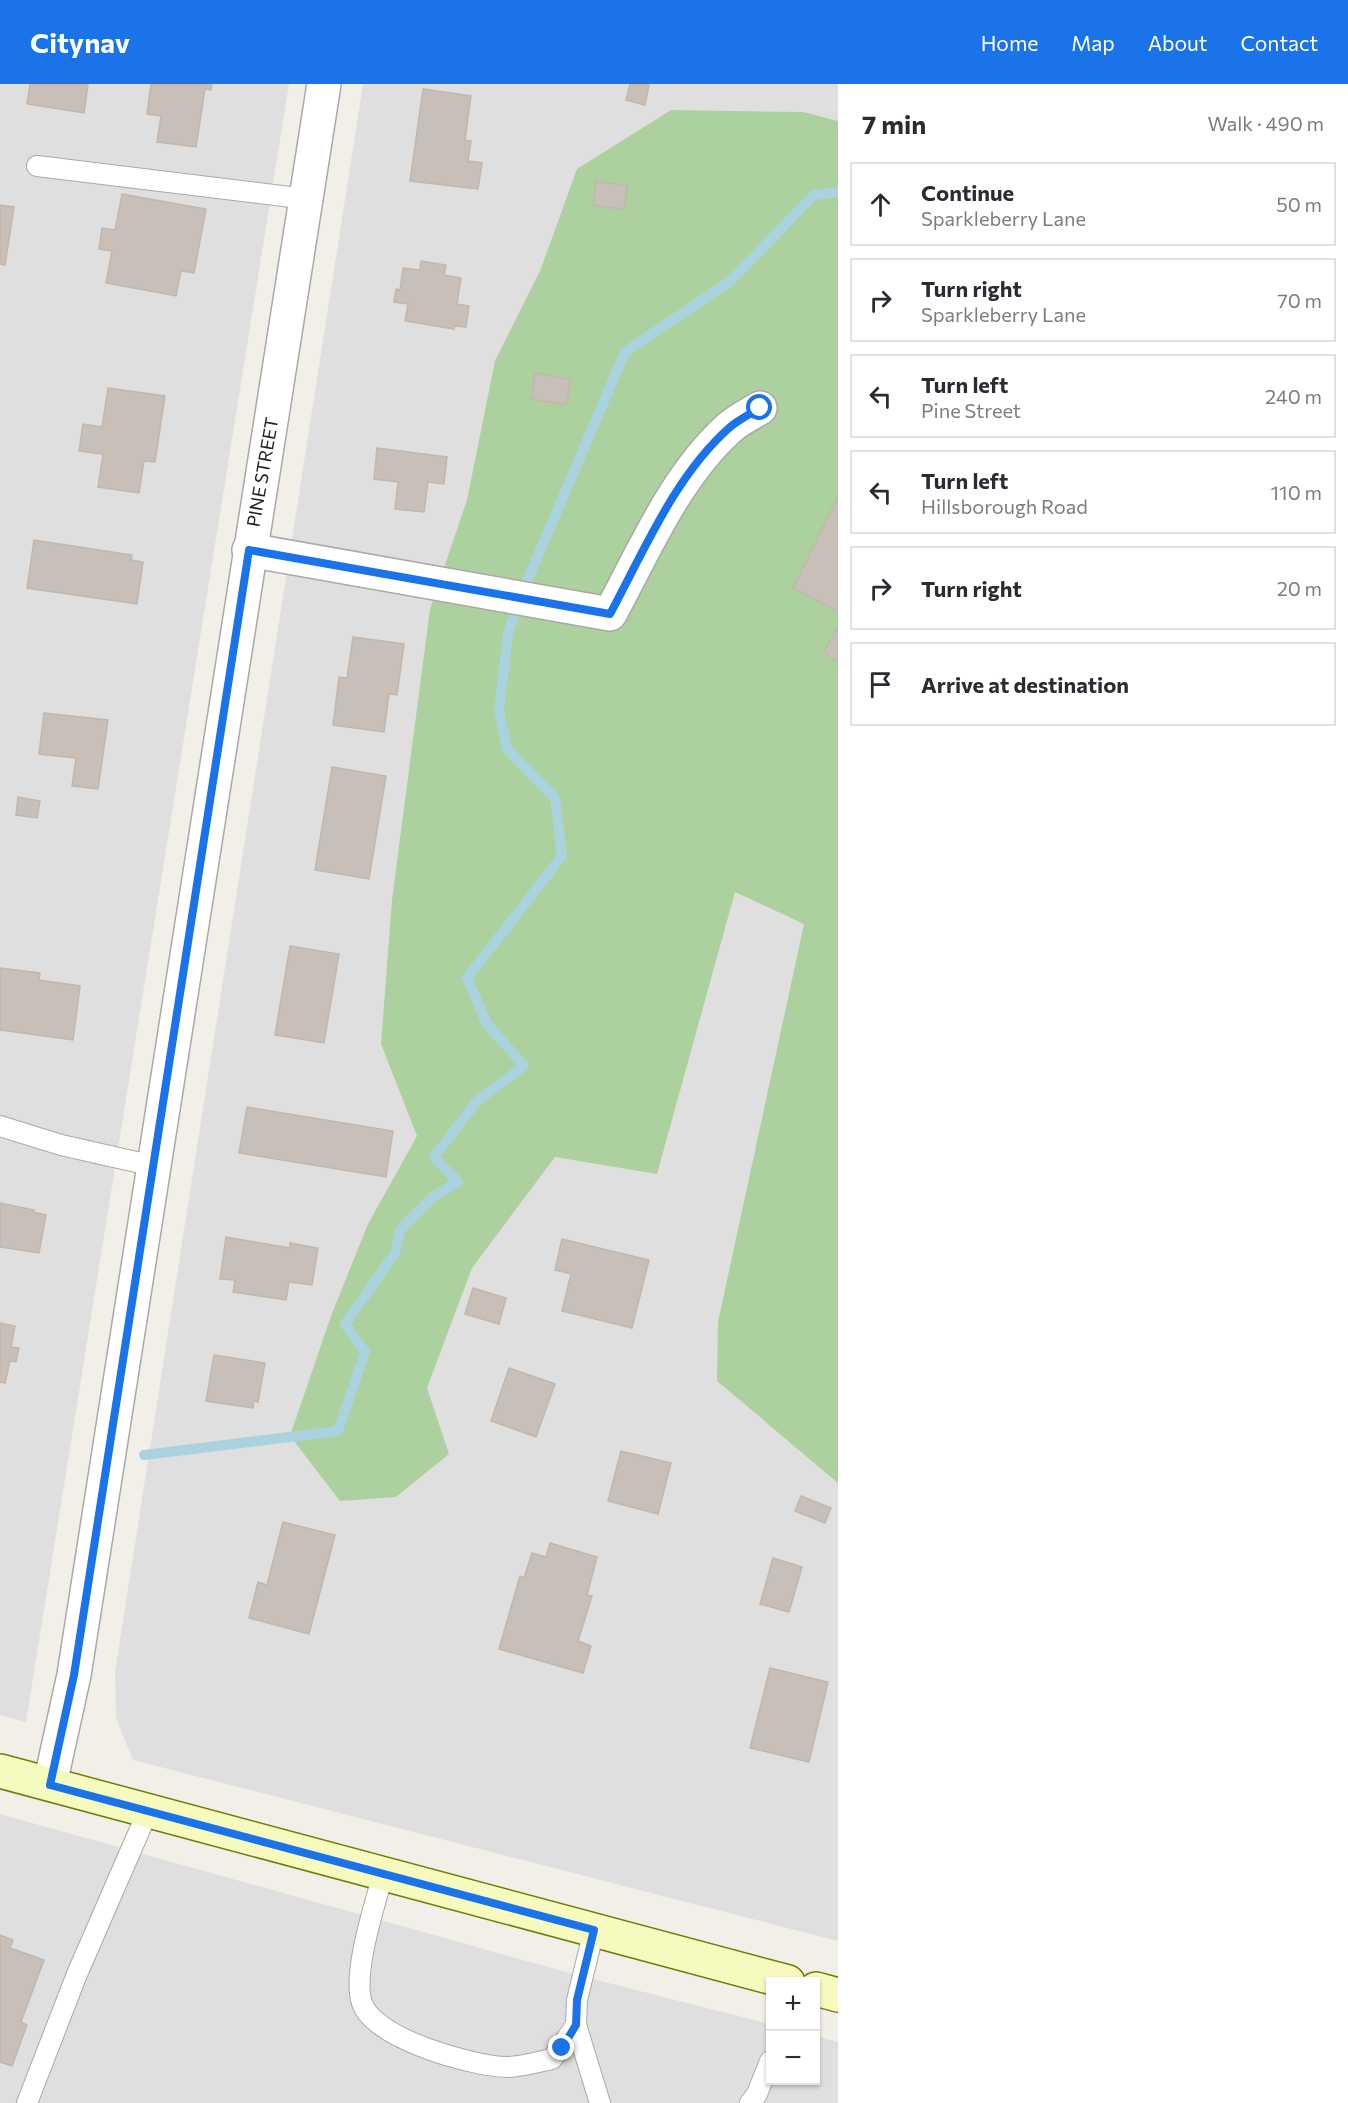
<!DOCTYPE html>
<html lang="en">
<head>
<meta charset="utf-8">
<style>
	:root { --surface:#fff; --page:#f7f7f7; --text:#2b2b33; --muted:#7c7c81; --line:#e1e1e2; --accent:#1a73e8 }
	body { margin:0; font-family:Commissioner,sans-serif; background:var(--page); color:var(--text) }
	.controls { position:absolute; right:18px; bottom:18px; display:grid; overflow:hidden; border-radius:0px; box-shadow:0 2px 4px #0004 }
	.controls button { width:54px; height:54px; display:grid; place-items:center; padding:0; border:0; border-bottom:2px solid var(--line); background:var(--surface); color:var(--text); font:30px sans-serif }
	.stop { position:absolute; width:18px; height:18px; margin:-14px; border:4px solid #1a73e8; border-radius:50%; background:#fff }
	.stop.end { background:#1a73e8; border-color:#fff; box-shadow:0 2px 6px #0008 }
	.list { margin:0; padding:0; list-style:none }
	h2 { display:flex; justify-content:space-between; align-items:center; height:78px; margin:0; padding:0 24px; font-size:26px }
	h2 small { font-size:20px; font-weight:400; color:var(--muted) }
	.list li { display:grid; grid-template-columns:39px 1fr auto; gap:18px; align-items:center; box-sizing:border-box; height:84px; margin:0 12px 12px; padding:0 12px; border:2px solid var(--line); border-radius:0px }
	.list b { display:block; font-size:22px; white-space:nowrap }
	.list p { margin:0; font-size:20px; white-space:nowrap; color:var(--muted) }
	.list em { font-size:20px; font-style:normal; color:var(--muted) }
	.icon { flex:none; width:33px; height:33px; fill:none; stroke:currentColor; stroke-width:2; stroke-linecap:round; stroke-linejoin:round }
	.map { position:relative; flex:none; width:838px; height:2019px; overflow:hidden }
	header { display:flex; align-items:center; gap:36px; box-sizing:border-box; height:84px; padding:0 30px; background:var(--accent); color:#fff }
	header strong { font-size:28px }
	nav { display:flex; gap:33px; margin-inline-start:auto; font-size:21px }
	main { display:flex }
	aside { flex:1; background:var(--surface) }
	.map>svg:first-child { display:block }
	.residential { fill:#e0dfdf }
	.forest { fill:#add19e }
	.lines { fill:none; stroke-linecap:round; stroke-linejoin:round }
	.stream { stroke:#aad3df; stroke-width:10 }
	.building { fill:#c7bfb8; stroke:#c4b6ab; stroke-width:1.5 }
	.lane-casing { stroke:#a9a9a9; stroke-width:22 }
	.street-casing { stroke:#a9a9a9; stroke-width:36 }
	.secondary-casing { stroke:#707d05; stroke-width:36 }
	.lane { stroke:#fff; stroke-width:20 }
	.street { stroke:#fff; stroke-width:33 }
	.secondary { stroke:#f7fabf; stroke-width:33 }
	.route { stroke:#1a73e8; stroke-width:8 }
	.labels { text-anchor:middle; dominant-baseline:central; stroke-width:4.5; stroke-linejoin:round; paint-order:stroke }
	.street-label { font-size:18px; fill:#222; stroke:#fff }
</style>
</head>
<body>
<header>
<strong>Citynav</strong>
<nav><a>Home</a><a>Map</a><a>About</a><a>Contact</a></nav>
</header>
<main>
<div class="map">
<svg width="838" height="2019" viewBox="0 0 838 2019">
	<rect width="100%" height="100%" fill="#f2efe9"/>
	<g class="residential">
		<path d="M0,0H289L26,1638L0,1631Z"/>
		<path d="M363,0H838V1857L133,1676L116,1634L115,1588Z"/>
		<path d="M0,1730L577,1891L770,1940V1996H816V1952L838,1958V2019H0Z"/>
	</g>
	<path class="forest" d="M671,26L803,28L838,37V1399L717,1297L718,1238L804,840L735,808L657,1090L555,1073L472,1184L427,1304L449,1370L396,1413L340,1417L290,1352L331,1232L368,1140L417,1052L381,960L392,816L430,525L467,416L495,277L540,187L577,85Z"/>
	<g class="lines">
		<g class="stream">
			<path d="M528,495L625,268L729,198L814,111L838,108"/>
			<path d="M144,1371L338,1347L365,1268L345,1240L395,1169L401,1145L434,1112L458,1098L434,1073L477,1017L524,982L487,940L467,894L562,772L555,714L507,665L499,626L508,550L513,535"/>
		</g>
	</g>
	<g class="building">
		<path d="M30,0H88L84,29L27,20Z"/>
		<path d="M151,0H212L211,6L205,5L196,63L157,58L161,32L147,30Z"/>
		<path d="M630,0L649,1L645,21L626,16Z"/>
		<path d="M423,5L471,12L465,56L471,57L468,77L482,79L478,105L410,97Z"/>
		<path d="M596,97L627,102L625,126L593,121Z"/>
		<path d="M122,110L206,125L194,189L181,187L176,212L106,199L112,167L99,165L102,144L115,146Z"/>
		<path d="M0,121L14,123L5,181L0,180Z"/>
		<path d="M421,177L446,181L444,191L461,194L457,220L469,222L466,243L454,242V245L405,237L408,220L394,218L396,205L400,206L403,184L420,186Z"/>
		<path d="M535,289L571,296L566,321L531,315Z"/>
		<path d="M108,304L165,312L155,378L144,377L139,409L98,403L103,370L79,367L83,340L102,343Z"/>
		<path d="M377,364L447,373L444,400L428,398L424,428L395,425L398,398L374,395Z"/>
		<path d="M837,415L838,416V528L793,504Z"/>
		<path d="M34,456L132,471L131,476L143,478L137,520L27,504Z"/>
		<path d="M838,543V577L823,569Z"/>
		<path d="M353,553L404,560L397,611L389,610L384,648L333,641L339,593L347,594Z"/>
		<path d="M44,629L108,636L98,705L72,702L76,674L39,670Z"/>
		<path d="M332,683L386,692L369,795L315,786Z"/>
		<path d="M18,713L40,717L37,734L16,731Z"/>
		<path d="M290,862L339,870L324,959L275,951Z"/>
		<path d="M0,884L40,889L39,896L80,902L73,956L0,946Z"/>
		<path d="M247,1023L393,1047L386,1093L239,1069Z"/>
		<path d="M0,1119L34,1126L33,1128L46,1131L39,1169L0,1163Z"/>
		<path d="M226,1153L290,1164V1159L318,1164L312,1201L289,1198L286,1216L233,1208L235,1196L220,1195Z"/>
		<path d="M562,1155L649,1176L632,1244L562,1227L571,1190L555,1186Z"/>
		<path d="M473,1204L506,1214L499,1240L465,1230Z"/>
		<path d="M0,1239L15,1242L11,1263L19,1264L16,1278L10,1277L5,1299L0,1298Z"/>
		<path d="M214,1271L265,1279L258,1318L254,1317L253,1324L206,1317Z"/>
		<path d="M509,1284L555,1300L536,1353L491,1337Z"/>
		<path d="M621,1367L671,1379L658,1430L608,1417Z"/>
		<path d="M801,1412L831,1424L825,1439L795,1427Z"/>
		<path d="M283,1438L335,1451L309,1550L249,1534L258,1498L267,1501Z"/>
		<path d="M550,1459L597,1473L587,1511L592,1512L578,1557L591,1562L583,1589L499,1565L520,1492L524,1494L532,1469L546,1473Z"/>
		<path d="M773,1474L802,1483L789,1528L760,1520Z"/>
		<path d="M770,1584L828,1598L809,1678L750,1664Z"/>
		<path d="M0,1851L13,1856L10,1864L44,1876L21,1938L27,1941L12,1982L0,1978Z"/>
	</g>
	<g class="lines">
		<g class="lane-casing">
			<g id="lane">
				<path d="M37,82L307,115"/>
				<path d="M0,1042L61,1061L154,1082"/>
				<path d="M383,1790C375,1821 352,1889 362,1919C374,1955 472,1982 507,1983C521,1983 538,1978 552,1975L576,1941"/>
				<path d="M594,1846L577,1916L576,1941L600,2019"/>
				<path d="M27,2019L77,1890L148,1727"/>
				<path d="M750,2019L757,2010L770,1977"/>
			</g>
		</g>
		<g class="street-casing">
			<g id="street">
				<path d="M249,466L610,530C644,467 675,393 729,344C738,336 750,330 760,324"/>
				<path d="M50,1700L74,1591L324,0"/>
			</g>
		</g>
		<g class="secondary-casing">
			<g id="secondary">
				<path d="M0,1687L788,1898"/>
				<path d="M816,1905L838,1911"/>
			</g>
		</g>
		<use href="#lane" class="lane"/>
		<use href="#street" class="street"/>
		<use href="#secondary" class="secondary"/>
	</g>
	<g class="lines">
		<path class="route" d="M562,1964L576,1941L577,1916L594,1846L50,1701L74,1591L249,466L610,530C644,467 675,392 729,344C738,336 750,330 760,324"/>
	</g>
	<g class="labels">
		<g class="street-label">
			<text transform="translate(262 388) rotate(-80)">PINE STREET</text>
		</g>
	</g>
</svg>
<div class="controls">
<button>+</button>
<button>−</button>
</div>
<div class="stop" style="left:760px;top:324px"></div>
<div class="stop end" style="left:562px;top:1964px"></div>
</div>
<aside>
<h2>7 min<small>Walk · 490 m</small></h2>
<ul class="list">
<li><svg class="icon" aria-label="ahead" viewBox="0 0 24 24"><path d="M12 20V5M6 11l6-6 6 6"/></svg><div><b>Continue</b><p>Sparkleberry Lane</p></div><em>50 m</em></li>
<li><svg class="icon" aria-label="right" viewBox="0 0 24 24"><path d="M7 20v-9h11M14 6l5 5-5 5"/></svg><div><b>Turn right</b><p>Sparkleberry Lane</p></div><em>70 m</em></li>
<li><svg class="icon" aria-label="left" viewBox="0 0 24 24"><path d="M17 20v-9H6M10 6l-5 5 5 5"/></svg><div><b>Turn left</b><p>Pine Street</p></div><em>240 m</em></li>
<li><svg class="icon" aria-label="left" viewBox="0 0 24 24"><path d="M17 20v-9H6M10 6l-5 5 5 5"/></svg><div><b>Turn left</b><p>Hillsborough Road</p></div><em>110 m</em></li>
<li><svg class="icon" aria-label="right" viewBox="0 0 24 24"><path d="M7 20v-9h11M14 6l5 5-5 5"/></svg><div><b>Turn right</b></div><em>20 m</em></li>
<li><svg class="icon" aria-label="arrive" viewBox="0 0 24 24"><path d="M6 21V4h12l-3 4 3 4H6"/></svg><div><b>Arrive at destination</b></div></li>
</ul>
</aside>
</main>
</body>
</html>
